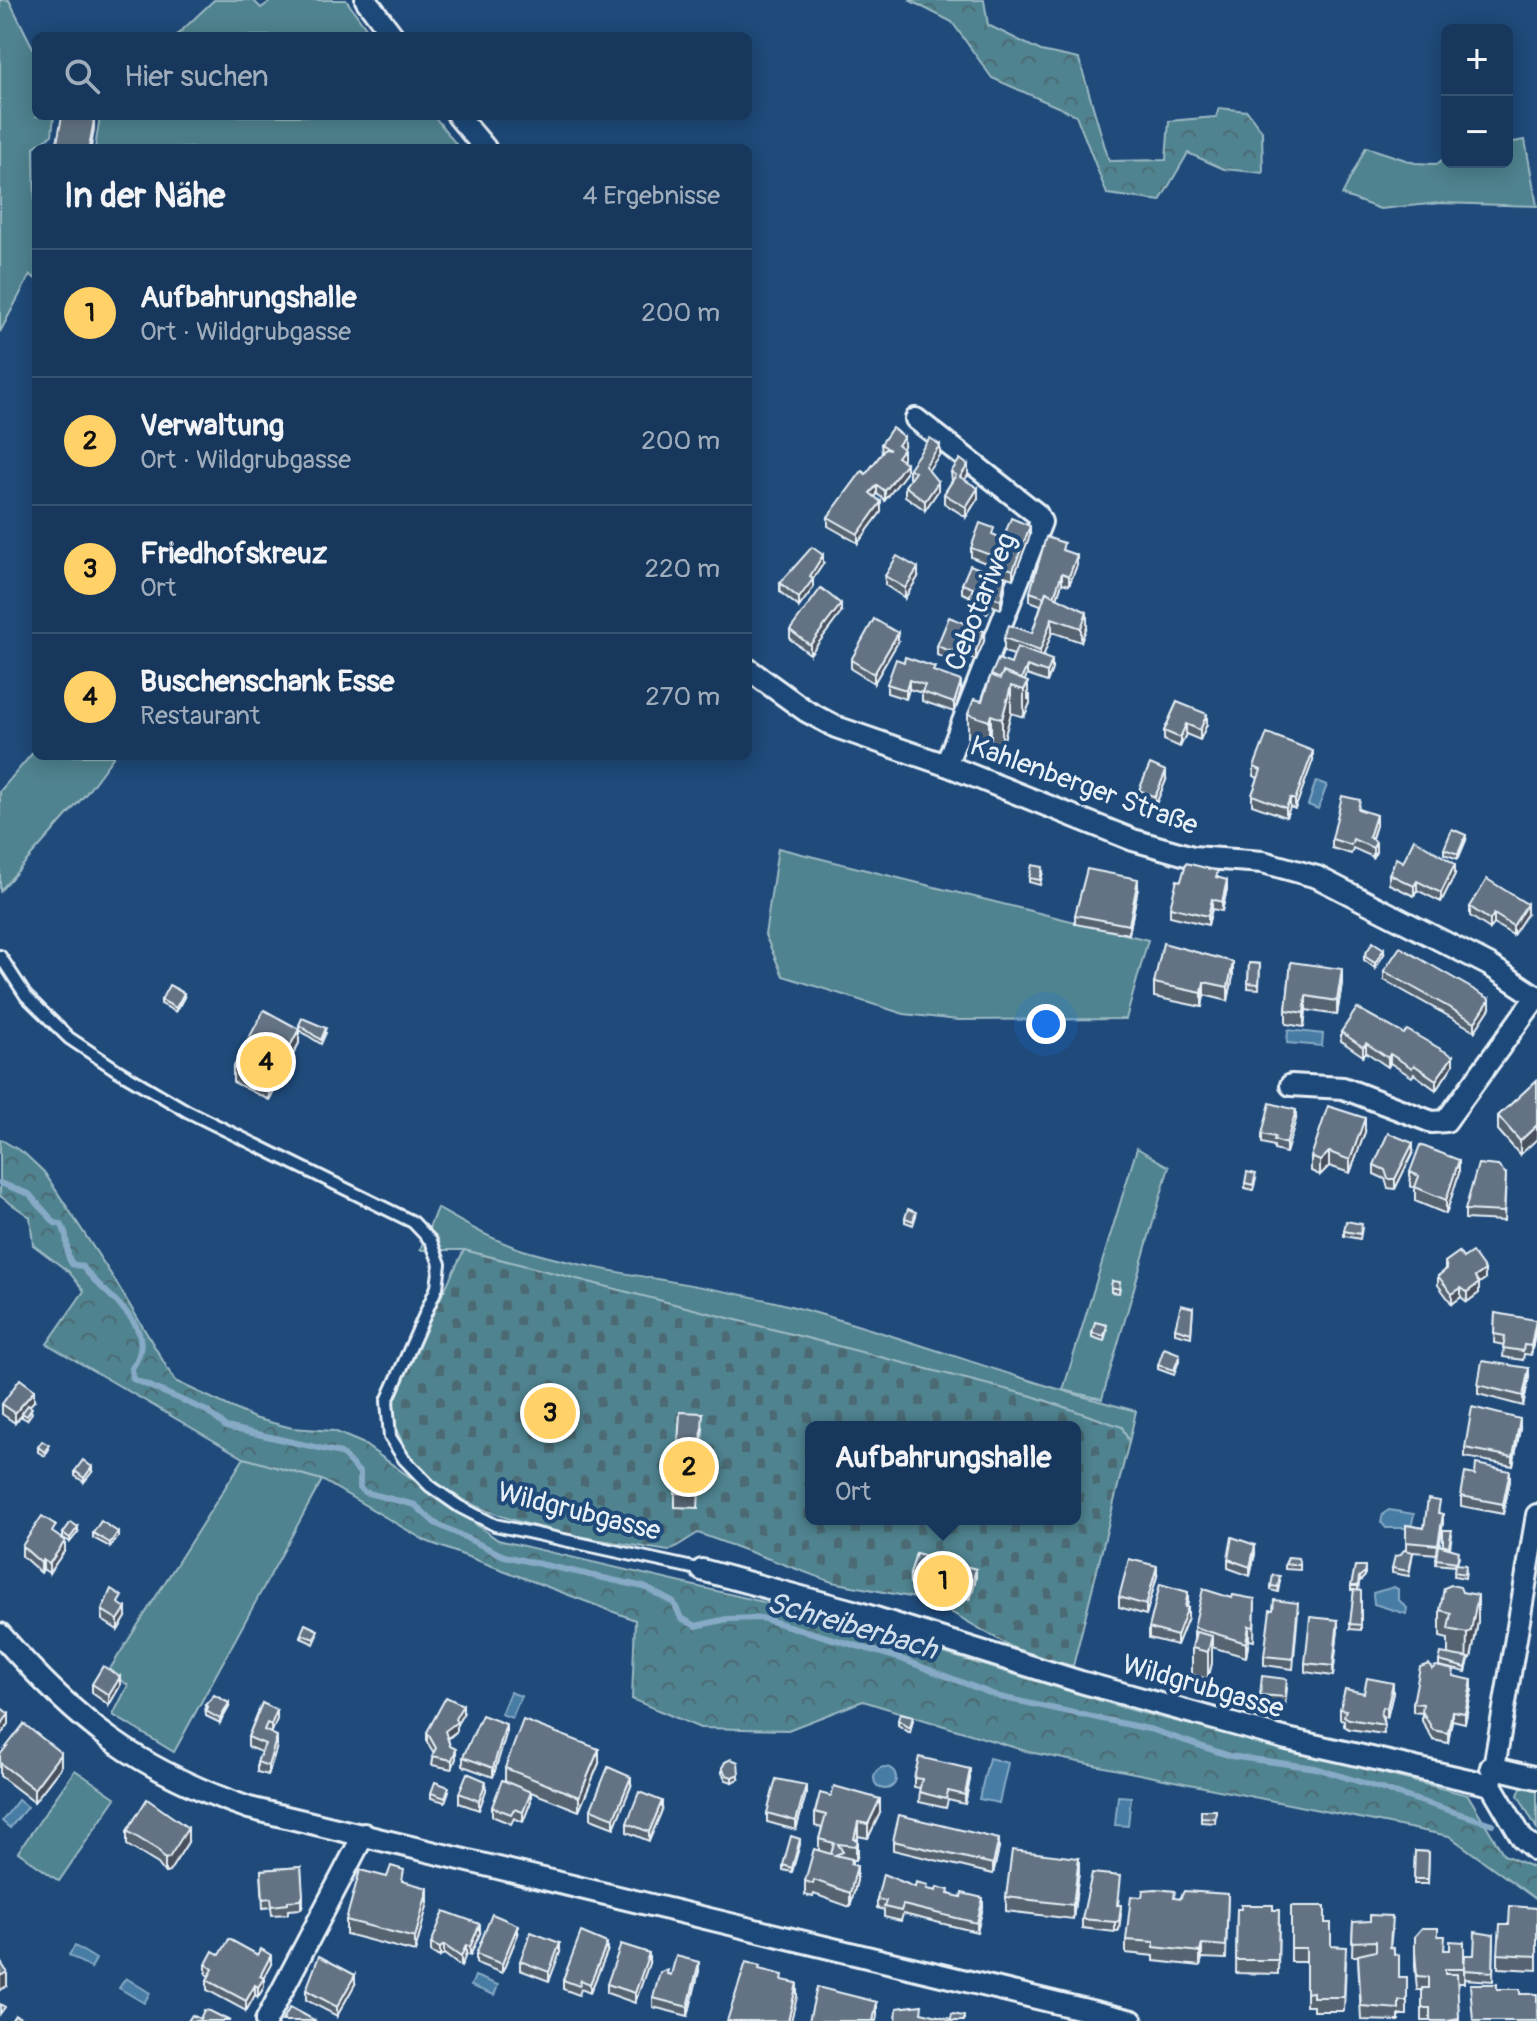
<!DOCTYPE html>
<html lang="de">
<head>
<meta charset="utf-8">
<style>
	:root { --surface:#17385c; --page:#203f62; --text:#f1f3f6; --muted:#9eacbb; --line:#365272; --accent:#ffd166 }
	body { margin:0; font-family:Pangolin,sans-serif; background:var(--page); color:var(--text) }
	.controls { position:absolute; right:24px; top:24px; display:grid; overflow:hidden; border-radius:12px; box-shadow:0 4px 20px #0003 }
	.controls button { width:72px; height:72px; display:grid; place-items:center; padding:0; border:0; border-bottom:2px solid var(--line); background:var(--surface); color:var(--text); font:40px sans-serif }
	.you { position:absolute; left:1046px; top:1024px; width:28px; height:28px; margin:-20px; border:6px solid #fff; border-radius:50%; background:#1a73e8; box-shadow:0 0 0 12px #1a73e833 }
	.badge { display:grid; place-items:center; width:52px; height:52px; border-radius:50%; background:var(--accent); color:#111; font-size:26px; font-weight:700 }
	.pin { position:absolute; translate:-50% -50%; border:4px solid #fff; box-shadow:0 2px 8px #0006 }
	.popup { position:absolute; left:805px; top:1421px; width:276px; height:104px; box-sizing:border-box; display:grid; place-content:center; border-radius:12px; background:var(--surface); filter:drop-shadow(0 2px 6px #0005); font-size:26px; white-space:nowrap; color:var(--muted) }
	.popup b { font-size:30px; color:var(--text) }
	.popup::after { content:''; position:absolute; left:50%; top:100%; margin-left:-16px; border:16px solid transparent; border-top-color:var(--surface) }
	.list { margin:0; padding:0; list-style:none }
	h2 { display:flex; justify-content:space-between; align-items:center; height:104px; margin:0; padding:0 32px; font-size:34px }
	h2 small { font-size:26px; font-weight:400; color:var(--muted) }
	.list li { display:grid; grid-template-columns:52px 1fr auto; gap:24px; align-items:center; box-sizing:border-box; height:128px; padding:0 32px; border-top:2px solid var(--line) }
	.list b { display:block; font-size:30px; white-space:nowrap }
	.list p { margin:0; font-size:26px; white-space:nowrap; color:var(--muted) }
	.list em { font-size:26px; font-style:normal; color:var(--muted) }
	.icon { flex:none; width:44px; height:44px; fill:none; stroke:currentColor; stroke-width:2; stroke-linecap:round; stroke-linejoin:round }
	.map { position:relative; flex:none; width:1537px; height:2021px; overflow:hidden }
	.search { position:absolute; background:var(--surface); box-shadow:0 4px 20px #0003; left:32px; top:32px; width:720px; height:88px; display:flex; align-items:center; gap:20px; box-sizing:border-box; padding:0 28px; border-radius:12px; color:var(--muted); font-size:30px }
	.panel { position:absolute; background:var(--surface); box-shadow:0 4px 20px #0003; left:32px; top:144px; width:720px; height:616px; border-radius:12px }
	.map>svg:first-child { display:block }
	.green { fill:#50838f; stroke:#9cbac4; stroke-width:2 }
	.forest { fill:url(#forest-crowns); stroke:#9cbac4; stroke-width:2 }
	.cemetery { fill:url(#cemetery-stones); stroke:#9cbac4; stroke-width:2; fill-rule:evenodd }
	.water { fill:#467ba4; stroke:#87aac6; stroke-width:2 }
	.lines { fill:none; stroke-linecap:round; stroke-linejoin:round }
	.stream { stroke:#87aac6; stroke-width:6 }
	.service-casing { stroke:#e8f1f8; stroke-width:16 }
	.minor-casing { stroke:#e8f1f8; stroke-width:26 }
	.service { stroke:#1f4a7a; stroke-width:10 }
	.minor { stroke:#1f4a7a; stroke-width:20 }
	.wall { fill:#566371; stroke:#e8f1f8; stroke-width:2 }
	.shaded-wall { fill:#46505c; stroke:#e8f1f8; stroke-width:2 }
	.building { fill:#647383; stroke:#e8f1f8; stroke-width:2 }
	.labels { text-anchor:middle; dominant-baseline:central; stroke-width:8; stroke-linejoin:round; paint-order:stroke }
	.street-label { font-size:28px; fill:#e8f1f8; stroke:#1f4a7a }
	.water-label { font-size:30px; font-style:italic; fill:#d0dfeb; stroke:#1f4a7a }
</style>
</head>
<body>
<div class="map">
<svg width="1537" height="2021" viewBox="0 0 1537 2021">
	<defs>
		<pattern id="forest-crowns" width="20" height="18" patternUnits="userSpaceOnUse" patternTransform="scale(2)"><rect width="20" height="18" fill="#50838f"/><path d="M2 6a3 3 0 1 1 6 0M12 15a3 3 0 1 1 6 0" fill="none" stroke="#4c6b73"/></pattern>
		<pattern id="cemetery-stones" width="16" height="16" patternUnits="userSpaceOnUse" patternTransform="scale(2)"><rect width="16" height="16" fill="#50838f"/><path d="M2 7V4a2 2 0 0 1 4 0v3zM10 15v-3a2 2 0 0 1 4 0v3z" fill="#4c6b73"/></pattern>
	</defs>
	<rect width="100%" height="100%" fill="#1f4a7a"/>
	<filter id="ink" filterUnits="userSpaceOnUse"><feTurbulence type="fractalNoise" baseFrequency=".0125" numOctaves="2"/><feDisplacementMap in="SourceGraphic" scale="16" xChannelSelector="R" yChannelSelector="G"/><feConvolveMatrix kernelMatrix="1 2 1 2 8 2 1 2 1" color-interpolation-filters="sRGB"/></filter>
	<g filter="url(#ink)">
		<g class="green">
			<path d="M0,0H9L36,54V116H54L52,135L34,147L36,279L30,275L0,332Z"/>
			<path d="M214,0H253L261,8L272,0H346L372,36H176Z"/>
			<path d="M100,116H434L459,148H95Z"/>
			<path d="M1525,140L1537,206L1440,203L1380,209L1342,195L1366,147L1415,163L1437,164L1447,156V162H1507V143Z"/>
			<path d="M36,749V756H114L85,795L0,891V791Z"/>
			<path d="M778,848L1148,940L1126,1019L958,1020L904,1014L783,976L765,935Z"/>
			<path d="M1137,1148L1169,1167L1102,1399L1063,1390Z"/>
			<path d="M437,1208C467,1225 497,1243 530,1252C615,1276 702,1283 787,1305C905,1336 1018,1381 1136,1411L1129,1442L1122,1427L1032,1396L464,1250H420Z"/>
			<path d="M244,1458L322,1480L174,1752L113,1715L128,1685L108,1672Z"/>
			<path d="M75,1770L116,1798L59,1881L18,1852Z"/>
			<path d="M1537,1784V1829L1518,1795L1522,1785Z"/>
		</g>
		<g class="forest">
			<path d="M909,0H984L988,25L1041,51L1079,59L1109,161L1166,160L1169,121L1216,117L1219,108L1247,111L1262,131L1263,173L1224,169L1188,153L1160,201L1107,194L1076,115L992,78L952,22Z"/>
			<path d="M0,1139L24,1153L44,1172L116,1282L175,1381L254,1418L292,1428L334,1431L362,1443L498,1540L815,1614L1131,1710L1468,1795L1504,1855L1537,1869V1900L1449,1836L1029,1752L863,1701L788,1730L700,1728L632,1699L635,1620L426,1541L322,1480L244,1458L47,1344L84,1291L69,1272L33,1245L30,1217L0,1196Z"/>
		</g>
		<path class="cemetery" d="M464,1250L1032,1396L1122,1427L1129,1442L1073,1666L1024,1654L947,1610L915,1598L832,1582L698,1533L669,1551C582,1536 382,1519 394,1392ZM811,1427H1075V1519H811Z"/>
		<g class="water">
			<path d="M1316,781L1327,785L1318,809L1308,805Z"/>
			<path d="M1288,1030L1323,1034L1322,1046L1287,1043Z"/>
			<path d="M1389,1510L1414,1514L1411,1528H1386L1381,1522L1383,1514Z"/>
			<path d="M1394,1587L1398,1589V1599L1407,1608L1406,1614L1374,1604L1373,1593Z"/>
			<path d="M510,1692L521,1696L512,1718L501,1714Z"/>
			<path d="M989,1758L1008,1763L999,1803L979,1799Z"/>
			<circle cx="885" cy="1778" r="11"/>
			<path d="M1118,1796L1131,1797L1128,1826L1115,1825Z"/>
			<path d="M18,1800L27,1807L10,1828L2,1821Z"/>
			<path d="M75,1946L96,1959L91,1968L69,1955Z"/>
			<path d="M475,1976L498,1985L494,1995L471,1986Z"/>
			<path d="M126,1978L150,1993L144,2003L119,1988Z"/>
		</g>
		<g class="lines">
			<path class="stream" d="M0,1183L29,1194L55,1223L61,1224C71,1238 63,1252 72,1264L83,1267C104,1297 163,1326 132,1368L133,1379L207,1411L226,1427L341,1453L360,1473V1488L364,1492L415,1505L435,1523L504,1556L644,1587L674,1603L681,1618L696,1626L727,1619L761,1618L899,1658L1000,1697L1153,1730L1230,1756L1316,1768L1492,1824"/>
			<g class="service-casing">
				<path id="service" d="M0,956L26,996L69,1038L117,1070L187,1111L413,1222L431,1241L440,1264L437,1287L387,1401L390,1437L404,1459L430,1486L460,1507L495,1525L702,1570"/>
			</g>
			<g class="minor-casing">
				<g id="minor">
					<path d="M366,0L393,36"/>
					<path d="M458,116L485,148"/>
					<path d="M916,419L1037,514L1041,522L946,765"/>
					<path d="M748,669L806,711L836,727L946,765L1133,840L1193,857L1263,862L1317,877L1489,965L1537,997"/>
					<path d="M1291,1085L1343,1088L1432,1122L1446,1121L1537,996"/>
					<path d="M1537,1515L1491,1785L1522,1838L1537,1851"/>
					<path d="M702,1570L853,1611L1081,1682L1287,1739L1491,1785"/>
					<path d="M0,1634C78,1723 136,1769 249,1808L1132,2021"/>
					<path d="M1491,1767L1537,1778"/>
					<path d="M266,2021L364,1834"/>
				</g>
			</g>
			<use href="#service" class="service"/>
			<use href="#minor" class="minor"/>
		</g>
		<g class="wall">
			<path d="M881,444L904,446L902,449V460L906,473L885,500L877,494L875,497L881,512L858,543L828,526V517L866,474L882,453Z"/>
			<path d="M940,454L928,470L938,491L925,510L905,496V486L910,479L909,478V468Z"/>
			<path d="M951,472L968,475L964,480L978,498L966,517L944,503V494L952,481Z"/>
			<path d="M994,535L1003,539L1030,535L1013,579L993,572V566L971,557V548Z"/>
			<path d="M1064,551L1077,565L1069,585L1062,583L1057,598L1087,626L1081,642L1052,632L1043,657L1052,669L1047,682L1027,675L1024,681L1030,703L1024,717L1011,713L1002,746L991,742L989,748L968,741V714L982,701L984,691L1011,664L1014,655L1004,652V638L1032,633L1041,605L1030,601V592Z"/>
			<path d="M823,564L813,579V588L799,607L780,592V583Z"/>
			<path d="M885,576L918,577L905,598L885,585Z"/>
			<path d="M962,584L1005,589L1001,609L991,605L987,614L969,607L970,596L962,593Z"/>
			<path d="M841,613L810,654L790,639V630Z"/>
			<path d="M984,641L976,660L957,652L953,662L937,655V646Z"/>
			<path d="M898,642L874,683L851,669V660Z"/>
			<path d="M935,672L961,691L954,712L922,701V693L909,689L906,699L887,693V684Z"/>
			<path d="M1177,702L1207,724L1200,740L1186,734L1180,747L1164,740V731Z"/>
			<path d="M1313,760L1295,809L1290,807L1286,817L1252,805V795L1258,778L1254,776V767Z"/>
			<path d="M1166,780L1155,806L1139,800V790Z"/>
			<path d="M1360,809L1376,825L1372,839L1376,852L1373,857L1353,848L1351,854L1332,848V839Z"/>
			<path d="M1466,840L1458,859L1444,854V849Z"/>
			<path d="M1403,862L1455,874L1441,902L1417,890L1414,896L1389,884V874Z"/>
			<path d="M1043,872L1040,885L1029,882V878Z"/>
			<path d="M1218,877L1227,889L1222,911L1212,909L1208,925L1170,916V907L1181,881Z"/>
			<path d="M1138,888L1129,934L1075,924V915Z"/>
			<path d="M1470,907L1527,914L1513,935L1494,924L1490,929L1470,916Z"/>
			<path d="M1384,954L1375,968L1364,960V956Z"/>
			<path d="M1291,962L1342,983L1337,1015L1306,1010L1304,1027L1286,1024V1010Z"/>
			<path d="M1249,963L1260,964L1259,989L1248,988Z"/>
			<path d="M1384,971L1490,1008L1475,1031L1384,980Z"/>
			<path d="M1233,976L1228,1001L1204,995L1202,1007L1154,997V983Z"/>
			<path d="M184,997L176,1012L161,1004V1000Z"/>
			<path d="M299,1025L326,1033L321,1044L299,1030V1043L269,1100L233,1082V1068L299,1029Z"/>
			<path d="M1341,1032L1453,1065L1436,1090L1414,1074L1412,1077L1390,1063L1388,1067L1366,1052L1363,1056L1341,1041Z"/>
			<path d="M1537,1080L1520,1155L1498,1130V1116Z"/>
			<path d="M1296,1119L1286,1153L1274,1150V1146L1262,1143V1134Z"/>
			<path d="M1365,1132L1350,1173L1329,1166L1320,1175L1311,1171V1157Z"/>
			<path d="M1413,1152L1395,1189L1388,1188L1385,1179L1374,1174V1165Z"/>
			<path d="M1410,1172L1459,1173L1446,1214L1415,1201V1188L1410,1186Z"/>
			<path d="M1506,1174L1504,1221L1465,1219V1210Z"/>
			<path d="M1256,1179L1253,1190L1245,1188V1183Z"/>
			<path d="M916,1216L913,1225L905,1222V1218Z"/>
			<path d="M1362,1228L1360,1239L1344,1236V1231Z"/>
			<path d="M1463,1258L1485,1279L1479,1283V1293L1467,1302L1461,1297L1452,1304L1438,1285V1276L1445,1271V1262Z"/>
			<path d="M1111,1287H1120L1119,1293L1111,1292Z"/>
			<path d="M1193,1308L1191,1337L1175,1333V1328Z"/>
			<path d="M1495,1313L1536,1329L1531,1355L1524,1354L1523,1360L1503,1357L1504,1345L1494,1343Z"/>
			<path d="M1107,1330L1104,1341L1092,1337V1333Z"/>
			<path d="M1180,1358L1174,1375L1158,1369V1365Z"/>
			<path d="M1529,1377L1523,1406L1478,1394V1385Z"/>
			<path d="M34,1401L29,1406L32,1413L27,1420L22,1417V1414L15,1423L2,1414V1404Z"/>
			<path d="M703,1427L698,1508L675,1507V1493Z"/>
			<path d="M1520,1429L1513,1466L1465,1457V1448Z"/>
			<path d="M38,1447L49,1449L45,1456L38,1452Z"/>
			<path d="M75,1471L92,1472L84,1482L75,1476Z"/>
			<path d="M1475,1475L1510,1481L1503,1514L1461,1506V1496Z"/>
			<path d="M1439,1513L1443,1523L1439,1545L1443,1546L1452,1534L1450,1548L1459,1556L1457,1564L1466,1570L1465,1578L1454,1576L1455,1566L1436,1564L1437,1554L1413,1552L1409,1576L1392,1573V1568L1406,1550V1525L1424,1528Z"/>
			<path d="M78,1532L70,1542L63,1538V1533Z"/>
			<path d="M93,1533L118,1537L110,1547L93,1538Z"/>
			<path d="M56,1535L65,1550L49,1573L43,1569L41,1573L22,1556V1546Z"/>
			<path d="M1255,1554L1250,1576L1228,1568V1559Z"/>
			<path d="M1285,1564L1300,1565V1570L1285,1569Z"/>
			<path d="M910,1574L976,1578L970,1599L910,1583Z"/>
			<path d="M1157,1576L1146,1615L1119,1607V1597Z"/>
			<path d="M1365,1576L1359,1582L1358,1590L1361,1591V1630L1350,1629L1354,1590H1351V1586Z"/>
			<path d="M1280,1581L1278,1592L1271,1590V1586Z"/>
			<path d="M1462,1592L1478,1622L1471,1658L1469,1659L1466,1672L1439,1666V1661L1448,1654V1639L1440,1637V1610Z"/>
			<path d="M1232,1598L1255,1599L1254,1641L1249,1640L1246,1657L1212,1647V1663L1208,1679L1192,1675V1648L1194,1640V1627Z"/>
			<path d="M1188,1601L1187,1607L1188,1617L1177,1645L1149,1638V1628Z"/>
			<path d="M102,1610L126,1617L118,1630L102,1620Z"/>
			<path d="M1298,1612L1293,1669L1264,1665V1656Z"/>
			<path d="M1338,1629L1333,1676L1305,1672V1663Z"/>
			<path d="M301,1634L318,1635L314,1644L301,1638Z"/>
			<path d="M1432,1669L1454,1676L1472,1689L1465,1723L1452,1720L1448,1743L1433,1740L1422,1721V1713L1413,1712V1703Z"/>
			<path d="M92,1684L120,1686L109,1705L92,1693Z"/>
			<path d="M1287,1688L1285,1707L1260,1704V1695Z"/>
			<path d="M1364,1693H1393L1387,1718L1383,1716L1384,1734L1349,1729L1344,1726V1720L1340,1719V1709Z"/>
			<path d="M262,1703L277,1719L271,1734L277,1746L268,1775L257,1772V1762L261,1752L248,1747V1737Z"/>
			<path d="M205,1705L229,1707L220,1723L206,1716Z"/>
			<path d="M463,1714L457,1724V1731L448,1739L450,1746L456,1758L452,1769L432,1765L434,1753L427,1742V1732Z"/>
			<path d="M898,1720H913L910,1733L898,1725Z"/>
			<path d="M506,1734L493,1777L463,1766V1757Z"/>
			<path d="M0,1755L61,1767L34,1802L0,1776Z"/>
			<path d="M599,1763L579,1811L531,1792V1801L523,1822L514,1818L511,1824L492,1816V1807L505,1781V1768Z"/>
			<path d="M722,1768L739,1779L732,1782L726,1780L722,1773Z"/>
			<path d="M914,1778L970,1779L965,1804L948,1800L946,1808L919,1802L920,1788L914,1787Z"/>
			<path d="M631,1786L614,1828L591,1819V1809Z"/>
			<path d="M486,1790L479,1810L459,1803V1793Z"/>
			<path d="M449,1791L445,1802L431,1798V1793Z"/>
			<path d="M806,1794L796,1830L767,1822V1813Z"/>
			<path d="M662,1810L649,1841L627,1832V1823Z"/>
			<path d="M1201,1810H1216L1215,1823L1201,1822Z"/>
			<path d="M815,1812L880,1813L868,1838L858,1836V1854L856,1860H852V1865L857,1880L850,1907L814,1894L813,1897L805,1895V1881L819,1850V1839L822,1828L815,1826Z"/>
			<path d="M127,1831L188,1842L169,1872L165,1873L158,1864L127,1845Z"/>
			<path d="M893,1841L999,1848L993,1874L893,1850Z"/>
			<path d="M800,1844L792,1872L783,1870V1865Z"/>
			<path d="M1415,1851L1429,1852L1428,1884H1414Z"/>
			<path d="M301,1867L303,1904L301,1909L288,1910V1914L272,1915L271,1907L263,1908L261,1870Z"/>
			<path d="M1079,1872L1073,1919L1006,1911V1897Z"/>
			<path d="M404,1881L428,1902L415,1952L346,1934V1920Z"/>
			<path d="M1120,1886L1118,1905L1121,1914L1119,1930L1115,1932L1082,1928V1919Z"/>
			<path d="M915,1887L949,1894L983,1907L977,1932L903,1914L901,1921L884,1917V1910L877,1908V1899Z"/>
			<path d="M1228,1894L1226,1959L1202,1958L1200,1966L1154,1961V1956L1126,1953V1940L1175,1899Z"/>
			<path d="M1291,1906L1325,1923L1331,1946L1346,1961L1344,2011H1313V2006H1306V1962H1291Z"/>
			<path d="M1537,1908V1970L1498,1968V1954L1509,1924Z"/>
			<path d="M1237,1909L1279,1910L1278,1974L1236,1973Z"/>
			<path d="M1353,1922L1392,1930L1390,1948L1394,1954L1399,1977H1407V2015H1399V2021L1361,2020L1358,1956H1352Z"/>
			<path d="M480,1933L470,1956L466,1954L461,1967L444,1954L440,1957L431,1953V1944Z"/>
			<path d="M518,1934L502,1973L476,1963V1954Z"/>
			<path d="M1494,1935L1493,1981L1464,1979L1465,1955H1474Z"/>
			<path d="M1415,1936H1438L1444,1950H1450L1464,1942V1983H1457L1459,2021H1422V1990H1417L1415,1966Z"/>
			<path d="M560,1952L549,1981L520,1970V1961Z"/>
			<path d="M607,1952L590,1993L581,1989L579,1995L563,1989V1980Z"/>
			<path d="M220,1955L271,1964L263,1978L264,1987L258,1997L255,1995L246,2011L207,1990V1980L209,1976L206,1974V1964Z"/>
			<path d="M649,1963L635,2003L607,1993V1984Z"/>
			<path d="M699,1971L688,2016L653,2007V1998L668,1974L671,1975Z"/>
			<path d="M355,1984L337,2016L306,2000V1990Z"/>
		</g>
		<g class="shaded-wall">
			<path d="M94,120V129L91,148H89Z"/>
			<path d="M904,437V446L898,455V445Z"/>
			<path d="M940,445V454L925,475V466Z"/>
			<path d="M903,449V459L897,466V457Z"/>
			<path d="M906,463V473L885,500V491Z"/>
			<path d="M968,465V475L960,487V477Z"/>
			<path d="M938,482V491L925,510V501Z"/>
			<path d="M877,485V494L870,503V493Z"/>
			<path d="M978,488V498L966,517V507Z"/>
			<path d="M881,502V512L858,543V534Z"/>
			<path d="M1030,526V535L1013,579V570Z"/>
			<path d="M823,555V564L813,579V588L799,607V598L810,576Z"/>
			<path d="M1077,555V565L1069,585V576Z"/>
			<path d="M918,568V577L905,598V588Z"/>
			<path d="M1062,573V583L1053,609V600Z"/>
			<path d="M1005,579V589L1001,609V600Z"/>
			<path d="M991,596V605L987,614V605Z"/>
			<path d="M841,604V613L810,654V645Z"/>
			<path d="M1087,612V626L1081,642V628Z"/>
			<path d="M1052,618V632L1040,665V651Z"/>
			<path d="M984,631V641L976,660V651Z"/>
			<path d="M898,633V642L874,683V674Z"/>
			<path d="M957,643V652L953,662V652Z"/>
			<path d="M1052,660V669L1047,682V673Z"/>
			<path d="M1027,666V675L1021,689L1018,688Z"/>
			<path d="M909,680V689L906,699V690Z"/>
			<path d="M961,681V691L954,712V703Z"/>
			<path d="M1028,682V700L1030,694V703L1024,717V690Z"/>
			<path d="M1011,686V713L1002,746V719Z"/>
			<path d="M1207,714V724L1200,740V730Z"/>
			<path d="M991,715V742L989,748V721Z"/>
			<path d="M1186,724V734L1180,747V738Z"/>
			<path d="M1313,751V760L1295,809V800Z"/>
			<path d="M1166,771V780L1155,806V797Z"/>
			<path d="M1290,798V807L1286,817V808Z"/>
			<path d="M1376,815V825L1369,846V837Z"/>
			<path d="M1466,835V840L1458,859V854Z"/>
			<path d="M1376,842V852L1373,857V848Z"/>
			<path d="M1455,864V874L1441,902V893Z"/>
			<path d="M1138,879V888L1129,934V925Z"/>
			<path d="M1227,880V889L1222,911V902Z"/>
			<path d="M1417,881V890L1414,896V886Z"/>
			<path d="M1212,899V909L1208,925V916Z"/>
			<path d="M1527,904V914L1513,935V926Z"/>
			<path d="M1494,914V924L1490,929V920Z"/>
			<path d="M1384,949V954L1375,968V963Z"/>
			<path d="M1233,962V976L1228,1001V987Z"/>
			<path d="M1342,969V983L1337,1015V1001Z"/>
			<path d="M1204,982V995L1202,1007V993Z"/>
			<path d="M184,993V997L176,1012V1008Z"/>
			<path d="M1306,996V1010L1304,1027V1013Z"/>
			<path d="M1490,999V1008L1475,1031V1022Z"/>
			<path d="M299,1029V1043L269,1100V1086Z"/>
			<path d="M1366,1043V1052L1363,1056V1047Z"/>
			<path d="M1390,1054V1063L1388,1067V1058Z"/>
			<path d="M1453,1056V1065L1436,1090V1080Z"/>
			<path d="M1296,1110V1119L1286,1153V1144Z"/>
			<path d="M1365,1118V1132L1350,1173V1160Z"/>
			<path d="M1537,1125V1139L1520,1155V1141Z"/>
			<path d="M1413,1143V1152L1395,1189V1179Z"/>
			<path d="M1329,1152V1166L1320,1175V1161Z"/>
			<path d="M1459,1160V1173L1446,1214V1200Z"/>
			<path d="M1485,1270V1279L1475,1286V1277Z"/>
			<path d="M1479,1283V1293L1467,1302V1292Z"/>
			<path d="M1461,1288V1297L1452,1304V1294Z"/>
			<path d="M1536,1320V1329L1531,1355V1346Z"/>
			<path d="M1529,1368V1377L1523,1406V1396Z"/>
			<path d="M34,1391V1401L15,1423V1413Z"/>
			<path d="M1520,1419V1429L1513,1466V1457Z"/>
			<path d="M92,1467V1472L84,1482V1478Z"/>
			<path d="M1510,1471V1481L1503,1514V1504Z"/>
			<path d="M1443,1514V1523L1438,1555V1545Z"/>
			<path d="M78,1527V1532L70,1542V1538Z"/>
			<path d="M118,1532V1537L110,1547V1543Z"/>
			<path d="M65,1541V1550L49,1573V1564Z"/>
			<path d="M1255,1545V1554L1250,1576V1567Z"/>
			<path d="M43,1560V1569L41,1573V1563Z"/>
			<path d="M1157,1566V1576L1146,1615V1605Z"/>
			<path d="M976,1569V1578L970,1599V1590Z"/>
			<path d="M1365,1572V1576L1359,1582L1358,1590L1359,1577Z"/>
			<path d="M1188,1592V1601L1185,1614L1188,1607V1617L1177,1645V1636Z"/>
			<path d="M1478,1595V1622L1471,1658L1469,1659L1466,1672L1467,1633Z"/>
			<path d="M126,1608V1617L118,1630V1620Z"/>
			<path d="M1338,1620V1629L1333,1676V1666Z"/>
			<path d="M1249,1626V1640L1246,1657V1643Z"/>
			<path d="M1212,1636V1663L1208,1679V1652Z"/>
			<path d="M120,1677V1686L109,1705V1695Z"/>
			<path d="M1472,1680V1689L1465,1723V1713Z"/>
			<path d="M1393,1683V1693L1387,1718V1708Z"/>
			<path d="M229,1703V1707L220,1723V1719Z"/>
			<path d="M463,1705V1714L457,1724V1731L445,1740V1731Z"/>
			<path d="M277,1710V1719L271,1734V1725Z"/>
			<path d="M1452,1711V1720L1448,1743V1733Z"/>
			<path d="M9,1714V1724L0,1736V1726Z"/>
			<path d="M506,1724V1734L493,1777V1768Z"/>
			<path d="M277,1736V1746L268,1775V1766Z"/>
			<path d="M456,1749V1758L452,1769V1760Z"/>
			<path d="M599,1749V1763L579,1811V1797Z"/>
			<path d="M61,1753V1767L34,1802V1789Z"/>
			<path d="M970,1769V1779L965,1804V1795Z"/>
			<path d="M739,1774V1779L732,1782V1777Z"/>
			<path d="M631,1777V1786L614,1828V1818Z"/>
			<path d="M486,1781V1790L479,1810V1801Z"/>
			<path d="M806,1785V1794L796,1830V1821Z"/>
			<path d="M531,1792V1801L523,1822V1812Z"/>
			<path d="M880,1799V1813L868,1838V1824Z"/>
			<path d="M662,1801V1810L649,1841V1832Z"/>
			<path d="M858,1822V1836L855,1846L854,1839Z"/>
			<path d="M188,1828V1842L169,1872L165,1873V1859Z"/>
			<path d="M800,1839V1844L792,1872V1868Z"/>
			<path d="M999,1839V1848L993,1874V1864Z"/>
			<path d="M858,1840V1854L856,1860V1846Z"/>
			<path d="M1079,1858V1872L1073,1919V1905Z"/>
			<path d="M857,1866V1880L850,1907V1893Z"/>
			<path d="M428,1888V1902L415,1952V1938Z"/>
			<path d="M303,1895V1904L301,1909V1900Z"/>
			<path d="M983,1898V1907L977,1932V1923Z"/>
			<path d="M1121,1905L1119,1930L1115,1932V1922Z"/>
			<path d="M480,1924V1933L470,1956V1947Z"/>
			<path d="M518,1925V1934L502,1973V1964Z"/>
			<path d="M560,1943V1952L549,1981V1972Z"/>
			<path d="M607,1943V1952L590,1993V1984Z"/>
			<path d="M1202,1944V1958L1200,1966V1952Z"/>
			<path d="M444,1945V1954L440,1957V1948Z"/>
			<path d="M466,1945V1954L461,1967V1957Z"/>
			<path d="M649,1953V1963L635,2003V1993Z"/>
			<path d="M271,1955V1964L260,1985V1976Z"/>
			<path d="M699,1962V1971L688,2016V2007Z"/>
			<path d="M7,1972V1986L0,1990V1976Z"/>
			<path d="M355,1975V1984L337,2016V2007Z"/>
			<path d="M264,1978V1987L258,1997V1987Z"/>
			<path d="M797,1983V1997L791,2021H788Z"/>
			<path d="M255,1985V1995L246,2011V2001Z"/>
			<path d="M877,2002V2016L876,2021H873Z"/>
		</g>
		<g class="building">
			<path d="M62,116H83L82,117L94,120L89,148H56Z"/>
			<path d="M892,428L904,437L898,445L903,449L897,457L906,463L885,491L877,485L870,493L881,502L858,534L828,517L862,471L866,474L885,449L890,450L881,444Z"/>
			<path d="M930,438L940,445L925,466L938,482L925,501L905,486L915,472L909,468Z"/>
			<path d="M960,459L968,465L960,477L978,488L966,507L944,494L956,475L951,472Z"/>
			<path d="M1011,518L1030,526L1013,570L993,563L996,557L971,548L980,523L994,528L992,534L1003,539Z"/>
			<path d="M1046,537L1064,543L1062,550L1077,555L1069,576L1062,573L1054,596L1046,592L1044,597L1030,592Z"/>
			<path d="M812,547L823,555L810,576L813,579L799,598L780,583Z"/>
			<path d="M897,556L918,568L905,588L885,576Z"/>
			<path d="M970,565L1005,579L1001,600L991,596L987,605L969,597L973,588L962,584Z"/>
			<path d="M821,588L841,604L810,645L790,630Z"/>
			<path d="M1046,592L1087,612L1081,628L1052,618L1040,651L1004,638L1009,625L1032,633Z"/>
			<path d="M949,617L984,631L976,651L957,643L953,652L937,646Z"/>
			<path d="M874,619L898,633L874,674L851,660Z"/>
			<path d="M1017,647L1052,660L1047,673L1027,666L1021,680L1003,672L1000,679L991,675L985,691H984L998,659L1011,664Z"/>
			<path d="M905,657L935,667L933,671L961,681L954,703L922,692L925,685L909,680L906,690L887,684L896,659L904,662Z"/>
			<path d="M1003,672L1028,682L1024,690L1011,686L1002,719L991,715L989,721L968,714L974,699L982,701L991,675L1000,679Z"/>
			<path d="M1177,702L1207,714L1200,730L1186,724L1180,738L1164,731Z"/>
			<path d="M1267,733L1313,751L1295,800L1290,798L1286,808L1252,795L1261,770L1254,767Z"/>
			<path d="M1150,764L1166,771L1155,797L1139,790Z"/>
			<path d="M1342,796L1360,800L1358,809L1376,815L1369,837L1376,842L1373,848L1353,839L1351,845L1332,839Z"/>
			<path d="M1452,829L1466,835L1458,854L1444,849Z"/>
			<path d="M1414,839L1455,864L1441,893L1417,881L1414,886L1389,874L1396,858L1403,862Z"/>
			<path d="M1186,863L1218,871L1216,877L1227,880L1222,902L1212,899L1208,916L1170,907L1177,880L1181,881Z"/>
			<path d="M1032,865L1043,867L1040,880L1029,878Z"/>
			<path d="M1087,869L1138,879L1129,925L1075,915Z"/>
			<path d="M1487,879L1527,904L1513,926L1494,914L1490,920L1470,907Z"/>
			<path d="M1373,942L1384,949L1375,963L1364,956Z"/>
			<path d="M1163,943L1233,962L1228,987L1204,982L1202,993L1154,983Z"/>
			<path d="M1400,947L1490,999L1475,1022L1384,971Z"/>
			<path d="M1291,962L1342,969L1337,1001L1306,996L1304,1013L1286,1010Z"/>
			<path d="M1249,963L1260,964L1259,984L1248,983Z"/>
			<path d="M169,985L184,993L176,1008L161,1000Z"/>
			<path d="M1357,1008L1404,1034L1407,1030L1453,1056L1436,1080L1414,1065L1412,1068L1390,1054L1388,1058L1366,1043L1363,1047L1341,1032Z"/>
			<path d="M264,1010L299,1029L269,1086L233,1068Z"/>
			<path d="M302,1018L326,1028L321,1040L299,1025Z"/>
			<path d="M1537,1080V1125L1520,1141L1498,1116Z"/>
			<path d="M1270,1103L1296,1110L1286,1144L1274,1140L1275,1137L1262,1134Z"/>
			<path d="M1328,1106L1365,1118L1350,1160L1329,1152L1320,1161L1311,1157Z"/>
			<path d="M1388,1133L1413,1143L1395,1179H1388L1385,1170L1374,1165Z"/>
			<path d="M1420,1145L1459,1160L1446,1200L1415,1187L1419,1176L1410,1172Z"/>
			<path d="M1478,1164L1498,1166L1506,1174L1504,1212L1465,1210Z"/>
			<path d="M1247,1172L1256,1174L1253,1185L1245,1183Z"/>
			<path d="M908,1209L916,1212L913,1221L905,1218Z"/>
			<path d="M1346,1221L1362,1224L1360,1234L1344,1231Z"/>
			<path d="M1459,1252L1463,1258L1472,1252L1485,1270L1475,1277L1479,1283L1467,1292L1461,1288L1452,1294L1438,1276L1447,1269L1445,1262Z"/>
			<path d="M1112,1281L1120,1282L1119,1289L1111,1287Z"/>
			<path d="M1181,1305L1193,1308L1191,1333L1175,1328Z"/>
			<path d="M1495,1313L1536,1320L1531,1346L1524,1345L1523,1351L1503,1348L1505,1336L1494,1334Z"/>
			<path d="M1095,1322L1107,1325L1104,1336L1092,1333Z"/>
			<path d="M1164,1348L1180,1354L1174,1370L1158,1365Z"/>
			<path d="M1482,1361L1529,1368L1523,1396L1478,1385Z"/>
			<path d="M20,1379L32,1388L34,1391L15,1413L2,1404Z"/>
			<path d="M28,1405L32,1408L27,1416L22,1413Z"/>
			<path d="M1472,1407L1520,1419L1513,1457L1465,1448Z"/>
			<path d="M680,1412L703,1413L698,1494L675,1493Z"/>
			<path d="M42,1441L49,1445L45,1452L38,1447Z"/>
			<path d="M83,1460L92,1467L84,1478L75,1471Z"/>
			<path d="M1476,1464L1510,1471L1503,1504L1461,1496L1465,1473L1475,1475Z"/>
			<path d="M1428,1499L1440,1501L1438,1513L1443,1514L1438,1545L1406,1542V1525L1424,1528Z"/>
			<path d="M42,1516L56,1525L52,1532L65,1541L49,1564L43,1560L41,1563L22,1546Z"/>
			<path d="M101,1521L118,1532L110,1543L93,1533Z"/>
			<path d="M71,1522L78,1527L70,1538L63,1533Z"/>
			<path d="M1443,1530H1452L1449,1546H1443Z"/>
			<path d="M1232,1537L1255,1545L1250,1567L1228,1559Z"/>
			<path d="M1438,1545L1459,1551L1457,1562L1436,1559Z"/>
			<path d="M1404,1550L1413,1552L1409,1571L1392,1568L1395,1556L1400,1555Z"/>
			<path d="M916,1553L976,1569L970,1590L910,1574Z"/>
			<path d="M1288,1557L1298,1558L1300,1565L1285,1564Z"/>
			<path d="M1129,1559L1157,1566L1146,1605L1119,1597Z"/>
			<path d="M1455,1564L1466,1565L1465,1574L1454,1572Z"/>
			<path d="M1355,1566H1365V1572L1359,1577L1358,1586H1351Z"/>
			<path d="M1273,1575L1280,1576L1278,1587L1271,1586Z"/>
			<path d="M1160,1584L1188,1592L1185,1607H1188L1177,1636L1149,1628Z"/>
			<path d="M1451,1585L1460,1587L1462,1592L1478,1595L1471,1631L1467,1633L1448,1629L1451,1613L1440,1610L1444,1588Z"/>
			<path d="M111,1589L122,1596L118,1603L126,1608L118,1620L102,1610Z"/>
			<path d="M1203,1589L1232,1598L1233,1595L1255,1599L1254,1627L1249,1626L1246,1643L1194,1627Z"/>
			<path d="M1354,1590L1361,1591V1625L1350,1624Z"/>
			<path d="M1274,1600L1298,1603L1293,1659L1264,1656L1270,1610H1273Z"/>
			<path d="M1310,1617L1338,1620L1333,1666L1305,1663Z"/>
			<path d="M305,1624L318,1630L314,1639L301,1634Z"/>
			<path d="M1196,1632L1212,1636L1208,1652L1192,1648Z"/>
			<path d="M1441,1653L1469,1658L1466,1668L1439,1661Z"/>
			<path d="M1429,1664L1432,1669L1436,1666L1454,1670L1453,1676L1472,1680L1465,1713L1452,1711L1448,1733L1433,1730L1422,1711L1423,1704L1413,1703L1420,1667Z"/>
			<path d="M103,1666L120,1677L109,1695L92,1684Z"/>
			<path d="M1262,1676L1287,1679L1285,1697L1260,1695Z"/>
			<path d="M1367,1678L1393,1683L1387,1708L1383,1707L1381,1715L1384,1725L1349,1719L1344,1716L1346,1710L1340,1709L1345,1689L1364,1693Z"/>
			<path d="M214,1695L229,1703L220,1719L206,1711L208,1707L205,1705Z"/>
			<path d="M446,1697L463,1705L455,1719L457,1722L445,1731L450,1746L456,1749L452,1760L432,1756L436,1748L427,1732Z"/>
			<path d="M262,1703L277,1710L271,1725L267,1723L264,1730L277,1736L268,1766L257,1762L265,1744L248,1737Z"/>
			<path d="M0,1707L9,1714L0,1726Z"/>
			<path d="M900,1713L913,1716L910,1728L898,1720Z"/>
			<path d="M482,1715L506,1724L493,1768L463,1757Z"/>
			<path d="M523,1720L599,1749L579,1797L505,1768Z"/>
			<path d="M24,1724L61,1753L34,1789L0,1763V1755Z"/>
			<path d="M919,1757L970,1769L965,1795L948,1791L946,1799L919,1792L922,1779L914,1778Z"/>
			<path d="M731,1759L738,1762L739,1774L732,1777L726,1775L722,1768L725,1762Z"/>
			<path d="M608,1767L631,1777L614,1818L591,1809Z"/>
			<path d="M467,1773L486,1781L479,1801L459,1793Z"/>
			<path d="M776,1779L806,1785L796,1821L767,1813Z"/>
			<path d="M502,1780L531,1792L523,1812L514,1809L511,1814L492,1807Z"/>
			<path d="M435,1782L449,1787L445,1798L431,1793Z"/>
			<path d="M834,1786L880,1799L868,1824L858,1822L854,1839L858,1840L856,1846L838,1844L843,1852L835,1855L852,1859L850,1864L857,1866L850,1893L814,1880L813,1884L805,1881L814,1849L831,1854L834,1843L819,1839L826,1815L815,1812L820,1793L831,1796Z"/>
			<path d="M639,1792L662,1801L649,1832L627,1823Z"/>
			<path d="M147,1799L188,1828L169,1858L165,1859L158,1850L127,1831Z"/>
			<path d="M1201,1810H1216L1215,1818L1201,1817Z"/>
			<path d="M899,1815L999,1839L993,1864L893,1841Z"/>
			<path d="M791,1836L800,1839L792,1868L783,1865Z"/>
			<path d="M1012,1850L1079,1858L1073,1905L1006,1897Z"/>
			<path d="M1415,1851L1429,1852L1428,1879H1414Z"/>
			<path d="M391,1866L404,1870L402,1881L428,1888L415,1938L346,1920L360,1870L387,1877Z"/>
			<path d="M301,1867L303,1895L301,1900L288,1901V1904L272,1906L271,1898L263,1899L261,1870Z"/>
			<path d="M1092,1873L1120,1876L1117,1905H1121L1119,1921L1115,1922L1082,1919Z"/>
			<path d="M883,1874L915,1887L916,1882L928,1885L927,1889L932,1890L936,1891L937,1887L949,1890L948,1894L961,1897L962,1893L983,1898L977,1923L903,1905L901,1911L884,1907L886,1901L877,1899Z"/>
			<path d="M1156,1889L1175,1891L1174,1898L1180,1899L1184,1891L1228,1894L1226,1946L1202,1944L1200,1952L1154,1947V1942L1126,1940L1131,1896L1142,1897L1143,1890Z"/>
			<path d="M1241,1905H1273V1910H1279L1278,1960H1236L1237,1909H1241Z"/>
			<path d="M1291,1906H1325V1923H1331V1946L1346,1947L1344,1997H1313V1992L1306,1993V1948H1291Z"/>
			<path d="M1510,1906L1537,1908V1956L1498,1954L1500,1924H1509Z"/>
			<path d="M444,1911L480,1924L470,1947L466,1945L461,1957L444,1945L440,1948L431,1944Z"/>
			<path d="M492,1914L518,1925L502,1964L476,1954Z"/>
			<path d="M1370,1915L1392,1916L1390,1947L1394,1948V1954L1399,1955V1977H1407V2001H1399V2009L1361,2006L1358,1955L1376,1951V1941L1352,1942L1353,1922L1370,1921Z"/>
			<path d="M1422,1928H1438V1936H1445L1444,1950H1450V1941L1464,1942V1969H1445V1974H1457L1459,2019L1447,2021H1432L1430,2020V2008H1422V1988H1429V1977L1417,1976L1415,1952V1936Z"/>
			<path d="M531,1932L560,1943L549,1972L520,1961Z"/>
			<path d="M581,1932L607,1943L590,1984L581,1980L579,1986L563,1980Z"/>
			<path d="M1475,1932L1494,1935L1493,1972L1464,1970L1465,1955H1474Z"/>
			<path d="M229,1939L258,1955L261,1949L271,1955L260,1976L264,1978L258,1987L255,1985L246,2001L207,1980L213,1969L206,1964L213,1951L220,1955Z"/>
			<path d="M621,1944L649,1953L635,1993L607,1984Z"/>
			<path d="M319,1956L355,1975L337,2007L306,1990Z"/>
			<path d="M676,1956L699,1962L688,2007L653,1998L660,1972L668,1970L667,1974L671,1975Z"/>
			<path d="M0,1961L7,1972L0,1976Z"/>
			<path d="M746,1962L760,1966L759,1969L783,1975L782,1980L797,1983L788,2021H727Z"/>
			<path d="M1470,1984H1497V1989H1520V1994H1537V2021H1473Z"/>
			<path d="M817,1987L877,2002L873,2021H809Z"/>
			<path d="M0,2004L5,2007L0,2014Z"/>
			<path d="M922,2005L921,2012L951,2019L952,2014L964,2016V2021H896L897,2008Z"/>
			<path d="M290,2007L316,2021H282Z"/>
			<path d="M204,2010L210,2011L230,2021H188L192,2015L200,2019Z"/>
			<path d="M15,2015L26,2021H11Z"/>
		</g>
	</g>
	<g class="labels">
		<g class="street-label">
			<text transform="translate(981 602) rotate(-68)">Cebotariweg</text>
			<text transform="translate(1084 786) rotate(20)">Kahlenberger Straße</text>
			<text transform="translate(579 1512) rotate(14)">Wildgrubgasse</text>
			<text transform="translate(1203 1687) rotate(16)">Wildgrubgasse</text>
		</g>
		<g class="water-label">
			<text transform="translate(852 1626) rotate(16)">Schreiberbach</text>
		</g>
	</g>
</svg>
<div class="controls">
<button>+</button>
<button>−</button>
</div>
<div class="you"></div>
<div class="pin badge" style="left:943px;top:1581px">1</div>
<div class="popup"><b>Aufbahrungshalle</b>Ort</div>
<div class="pin badge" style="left:689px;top:1467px">2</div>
<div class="pin badge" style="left:550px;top:1413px">3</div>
<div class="pin badge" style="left:266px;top:1062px">4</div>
<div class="search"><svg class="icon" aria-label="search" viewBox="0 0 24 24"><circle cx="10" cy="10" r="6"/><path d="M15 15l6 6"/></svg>Hier suchen</div>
<section class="panel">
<h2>In der Nähe<small>4 Ergebnisse</small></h2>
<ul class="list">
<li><span class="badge">1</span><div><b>Aufbahrungshalle</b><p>Ort · Wildgrubgasse</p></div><em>200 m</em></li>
<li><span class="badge">2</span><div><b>Verwaltung</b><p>Ort · Wildgrubgasse</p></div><em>200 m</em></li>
<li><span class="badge">3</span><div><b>Friedhofskreuz</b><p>Ort</p></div><em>220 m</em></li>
<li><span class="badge">4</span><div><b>Buschenschank Esse</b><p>Restaurant</p></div><em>270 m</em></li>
</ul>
</section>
</div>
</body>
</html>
